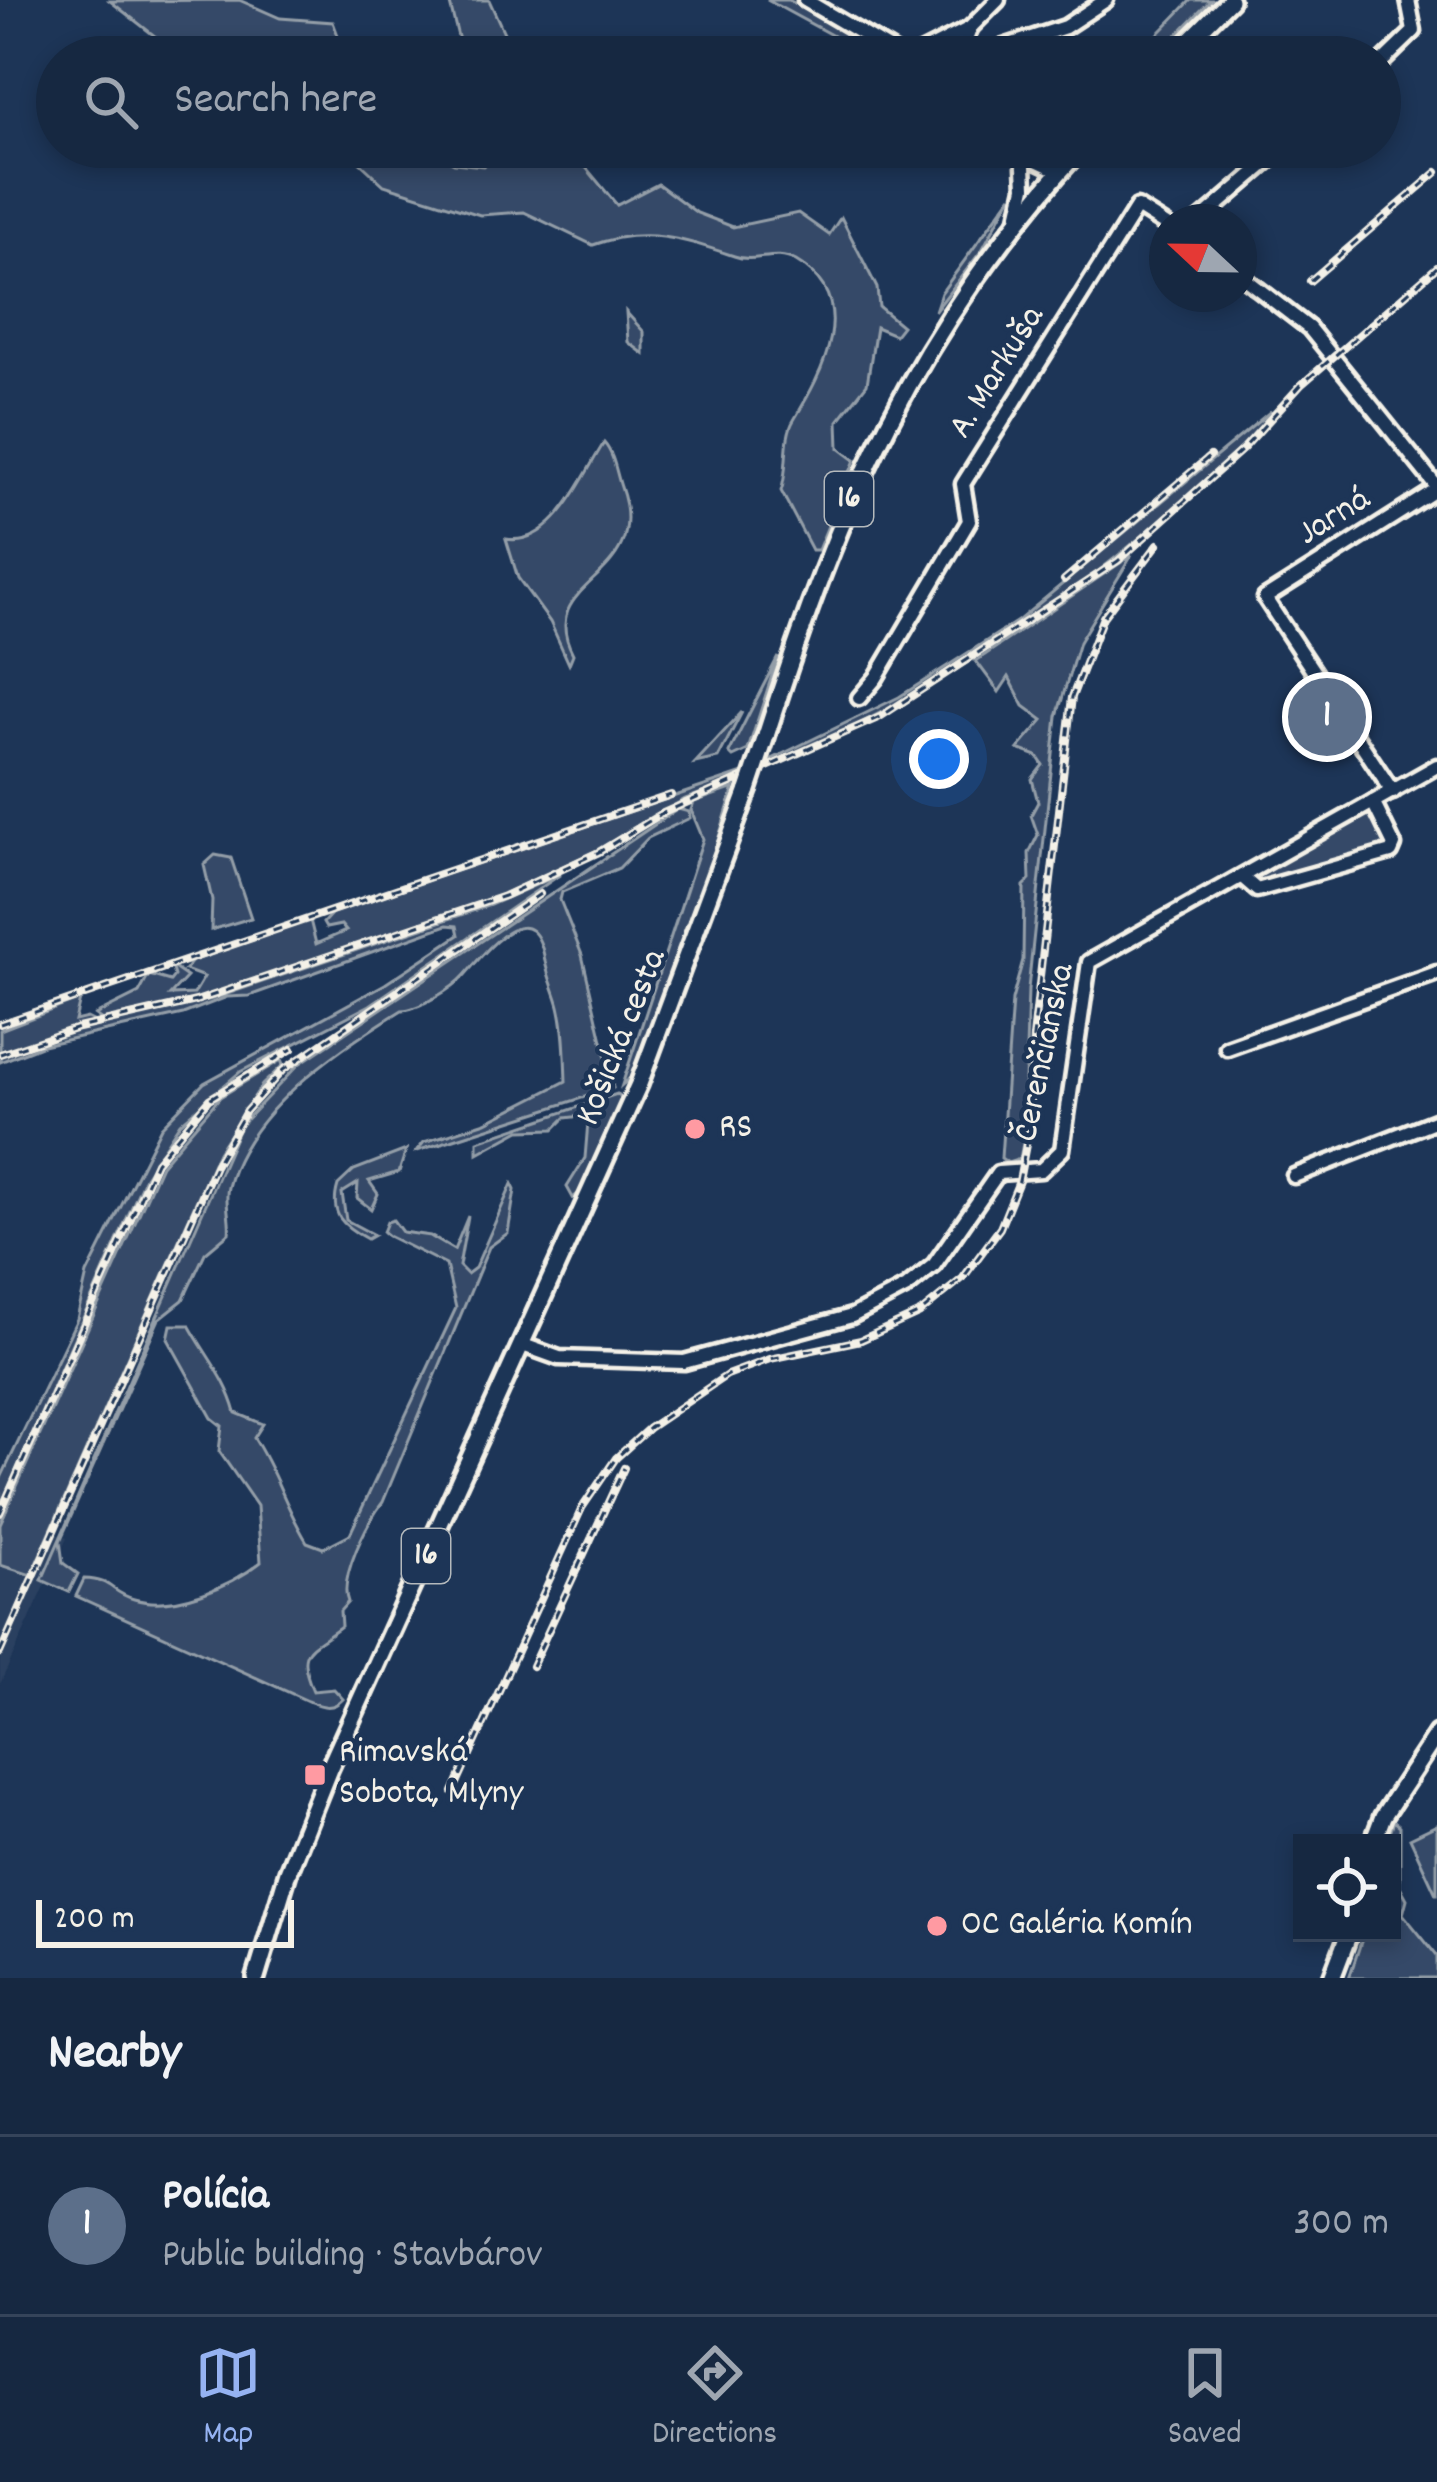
<!DOCTYPE html>
<html lang="en">
<head>
<meta charset="utf-8">
<style>
	:root { --surface:#162841; --page:#23344c; --text:#f1f3f6; --muted:#9ea6b1; --line:#35445a; --accent:#95b2f1 }
	body { margin:0; font-family:Dekko,sans-serif; background:var(--page); color:var(--text) }
	.controls { position:absolute; right:36px; bottom:36px; display:grid; overflow:hidden; border-radius:0px; box-shadow:0 6px 18px #0003 }
	.controls button { width:108px; height:108px; display:grid; place-items:center; padding:0; border:0; border-bottom:3px solid var(--line); background:var(--surface); color:var(--text); font:60px sans-serif }
	.compass { position:absolute; left:1149px; top:204px; width:108px; height:108px; border-radius:50%; background:var(--surface); box-shadow:0 6px 18px #0003; rotate:292deg }
	.scale { position:absolute; left:36px; bottom:30px; width:258px; box-sizing:border-box; padding-left:12px; border:6px solid #f4f1e8; border-top:0; font-size:33px; line-height:42px; white-space:nowrap; color:#f4f1e8; -webkit-text-stroke:9px #1d3557; paint-order:stroke }
	.you { position:absolute; left:939px; top:759px; width:42px; height:42px; margin:-30px; border:9px solid #fff; border-radius:50%; background:#1a73e8; box-shadow:0 0 0 18px #1a73e833 }
	.badge { display:grid; place-items:center; width:78px; height:78px; border-radius:50%; background:var(--accent); color:#fff; font-size:39px; font-weight:700 }
	.pin { position:absolute; translate:-50% -50%; border:6px solid #fff; box-shadow:0 3px 12px #0006 }
	.list { margin:0; padding:0; list-style:none }
	h2 { display:flex; justify-content:space-between; align-items:center; height:156px; margin:0; padding:0 48px; font-size:51px }
	h2 small { font-size:39px; font-weight:400; color:var(--muted) }
	.list li { display:grid; grid-template-columns:78px 1fr auto; gap:36px; align-items:center; box-sizing:border-box; height:180px; padding:0 48px; border-top:3px solid var(--line) }
	.list b { display:block; font-size:45px; white-space:nowrap }
	.list p { margin:0; font-size:39px; white-space:nowrap; color:var(--muted) }
	.list em { font-size:39px; font-style:normal; color:var(--muted) }
	.icon { flex:none; width:66px; height:66px; fill:none; stroke:currentColor; stroke-width:2; stroke-linecap:round; stroke-linejoin:round }
	.map { position:relative; flex:none; width:1437px; height:1978px; overflow:hidden }
	.search { position:absolute; background:var(--surface); box-shadow:0 6px 18px #0003; left:36px; right:36px; top:36px; height:132px; display:flex; align-items:center; gap:30px; box-sizing:border-box; padding:0 42px; border-radius:66px; color:var(--muted); font-size:45px }
	.sheet { height:336px; background:var(--surface) }
	nav { display:flex; justify-content:space-around; align-items:center; box-sizing:border-box; height:168px; border-top:3px solid var(--line); background:var(--surface); font-size:33px; color:var(--muted) }
	nav a { display:grid; justify-items:center; gap:6px }
	nav .on { color:var(--accent) }
	.map>svg:first-child { display:block }
	.built { fill:#2a4060 }
	.green { fill:#354a67; stroke:#949ea8; stroke-width:3 }
	.lines { fill:none; stroke-linecap:round; stroke-linejoin:round }
	.minor-casing { stroke:#f4f1e8; stroke-width:21 }
	.major-casing { stroke:#f4f1e8; stroke-width:24 }
	.minor { stroke:#1d3557; stroke-width:12 }
	.major { stroke:#1d3557; stroke-width:15 }
	.rail-casing { stroke:#f4f1e8; stroke-width:8 }
	.rail { stroke:#1d3557; stroke-width:3; stroke-dasharray:9; stroke-linecap:butt }
	.major-bridge-casing { stroke:#f4f1e8; stroke-width:24; stroke-linecap:butt }
	.major-bridge { stroke:#1d3557; stroke-width:15 }
	.poi-dot { fill:#ff9aa2; stroke:#1d3557; stroke-width:4.5 }
	.labels { text-anchor:middle; dominant-baseline:central; stroke-width:9; stroke-linejoin:round; paint-order:stroke }
	.shield { fill:#1d3557; stroke:#b4b9bc; stroke-width:3 }
	.shield-label { font-size:33px; font-weight:bold; fill:#f4f1e8 }
	.street-label { font-size:36px; fill:#f4f1e8; stroke:#1d3557 }
	.poi-label { font-size:36px; fill:#f4f1e8; stroke:#1d3557; text-anchor:start }
</style>
</head>
<body>
<div class="map">
<svg width="1437" height="1978" viewBox="0 0 1437 1978">
	<rect width="100%" height="100%" fill="#1d3557"/>
	<filter id="ink" filterUnits="userSpaceOnUse"><feTurbulence type="fractalNoise" baseFrequency=".00833" numOctaves="2"/><feDisplacementMap in="SourceGraphic" scale="24" xChannelSelector="R" yChannelSelector="G"/><feConvolveMatrix kernelMatrix="1 2 1 2 8 2 1 2 1" color-interpolation-filters="sRGB"/></filter>
	<g filter="url(#ink)">
		<path class="built" d="M0,1511L67,1538L0,1684Z"/>
		<g class="green">
			<path d="M239,0L280,18L333,22L346,57H198L156,37L110,1Z"/>
			<path d="M449,0H489L515,57H463Z"/>
			<path d="M767,0H789L885,57H872Z"/>
			<path d="M1191,0H1211L1155,57H1136Z"/>
			<path d="M343,147H425L454,163L483,166L506,147H569L617,205L658,184L697,213L733,227L798,213L829,235L841,217L877,288L879,307L902,326L895,335L876,327L867,384L838,421L839,448L855,460L818,550H812L781,491C789,470 783,437 794,420C822,373 863,300 796,261C774,249 756,264 734,256C683,239 645,226 593,245L524,212L480,215L384,185Z"/>
			<path d="M1012,195L982,250L935,311L941,293Z"/>
			<path d="M626,312L644,332V354L628,342Z"/>
			<path d="M1271,411C1255,439 1224,462 1201,484C1075,601 923,701 764,769L766,762L899,697L1019,620Z"/>
			<path d="M604,443C614,454 616,472 621,487C655,583 533,578 573,654L569,664L550,622L518,578L506,539C554,547 581,478 604,443Z"/>
			<path d="M1132,555L1079,642L1057,716L1028,989L1023,1143L1020,1159L1008,1163L1001,1158L1012,1000L1023,960L1024,886L1030,880L1029,853L1038,835L1031,815L1038,802L1032,779L1043,765L1037,756L1018,749L1043,720L1024,706L1009,677L999,692L976,661Z"/>
			<path d="M778,657L748,750L733,757L729,753Z"/>
			<path d="M742,712L718,758L695,763Z"/>
			<path d="M743,773L741,779L685,799L595,851L492,899L194,1000L102,1020L95,1015L139,993L149,975L170,981L174,976L171,966L187,977L170,995L194,994L204,977L185,970L192,961L310,920L316,944L346,931L341,925L326,928L323,923L332,913Z"/>
			<path d="M734,788L699,902L630,1078L622,1085L703,839L691,810L694,802Z"/>
			<path d="M678,809L689,812L690,818L648,838L619,868L562,892L560,900L582,955L613,1088L417,1151L424,1142L486,1122L566,1081C565,1057 565,1030 559,1006C555,991 548,977 545,961C533,889 486,951 465,975C453,989 417,1010 402,1010C337,1050 248,1110 228,1187C224,1202 231,1218 229,1233L205,1253L183,1300L159,1319L60,1541L63,1563L78,1574L69,1592L42,1580L240,1126L299,1064Z"/>
			<path d="M1374,811L1388,838L1381,852L1258,885L1247,881Z"/>
			<path d="M215,855L231,858L251,918L211,930L212,900L204,865Z"/>
			<path d="M561,874L370,1005L240,1072L180,1123L145,1177L0,1507V1480L77,1319L87,1274L161,1127L204,1083L385,984L459,935L457,926L447,925L249,996L227,997L183,1014L43,1045L0,1062V1030L80,999L75,1021L87,1018L99,1024L212,999L490,905Z"/>
			<path d="M281,1060L283,1065L262,1085L218,1152L31,1575L0,1565V1524L161,1165L220,1097Z"/>
			<path d="M617,1094L622,1099L582,1190L573,1198L567,1187L585,1158L588,1122L582,1116L565,1118L554,1129L520,1130L478,1153V1141Z"/>
			<path d="M406,1150L399,1172L369,1181L378,1194L371,1209L357,1198L358,1183L342,1193L346,1220L374,1235L367,1239C343,1226 329,1215 338,1185L354,1170Z"/>
			<path d="M512,1184L515,1190L508,1233L489,1247L383,1502C368,1521 338,1579 348,1602L340,1611L341,1626C310,1650 294,1647 313,1691L334,1689L343,1699C332,1711 321,1706 308,1701L76,1596L84,1579C114,1580 109,1592 134,1599C174,1611 231,1586 261,1562L257,1506L219,1451L222,1426L212,1418L168,1339L171,1325H189C206,1356 227,1379 236,1413L263,1424L254,1438C277,1474 286,1508 307,1542L323,1548L350,1534L456,1308L446,1265L388,1236L383,1232L387,1222L393,1220L402,1232L430,1236L454,1250L468,1216L459,1266L467,1274L475,1268Z"/>
			<path d="M1394,1821L1400,1826V1886L1407,1899L1403,1914L1437,1956V1978H1349L1364,1933H1392V1843H1386Z"/>
			<path d="M1437,1825V1894H1436L1410,1838Z"/>
		</g>
		<g class="lines">
			<g class="minor-casing">
				<g id="minor">
					<path d="M805,0L902,57"/>
					<path d="M913,57L970,28L998,0"/>
					<path d="M960,57L970,29"/>
					<path d="M973,57L1065,27L1106,0"/>
					<path d="M1380,64L1414,31L1408,0"/>
					<path d="M1026,155L1060,171L1051,147"/>
					<path d="M1017,222L1025,187L1023,147"/>
					<path d="M1198,222L1285,147"/>
					<path d="M1239,274L1309,328L1437,487"/>
					<path d="M859,698L876,678L969,521L963,484L1137,207L1167,226"/>
					<path d="M1393,792L1265,598L1437,489"/>
					<path d="M1242,877L1257,890L1391,852L1394,845L1373,802"/>
					<path d="M1227,1048L1437,973"/>
					<path d="M1294,1176L1437,1120"/>
					<path d="M523,1345L559,1358L684,1362L852,1316L907,1287L934,1265L998,1173L1041,1170L1062,1150L1089,962L1437,766"/>
				</g>
			</g>
			<g class="major-casing">
				<g id="major">
					<path d="M1173,57L1230,0"/>
					<path d="M766,736C841,502 913,331 1082,147"/>
					<path d="M1373,1843L1383,1816L1437,1734"/>
					<path d="M256,1978L288,1872L329,1769L639,1084L748,790"/>
					<path d="M1332,1978L1349,1933"/>
				</g>
			</g>
			<use href="#minor" class="minor"/>
			<use href="#major" class="major"/>
			<g class="rail-casing">
				<g id="rail">
					<path d="M1310,281L1437,172"/>
					<path d="M1064,580L1210,456"/>
					<path d="M0,1024L671,795"/>
					<path d="M0,1054L78,1028L196,1001L504,896L599,852L661,814L880,717L1118,561L1243,449L1301,385L1437,267"/>
					<path d="M0,1513L156,1162L209,1099L292,1049"/>
					<path d="M0,1653L215,1166L246,1111L283,1070L540,894"/>
					<path d="M532,1666L624,1468"/>
					<path d="M453,1792L582,1508L616,1458L649,1428L727,1375L770,1359L861,1340L920,1313L963,1278L1000,1228L1019,1181L1029,1129L1033,1037L1072,697L1103,617L1158,544"/>
				</g>
			</g>
			<use href="#rail" class="rail"/>
			<g class="major-bridge-casing">
				<path id="major-bridge" d="M748,790L766,736"/>
			</g>
			<use href="#major-bridge" class="major-bridge"/>
		</g>
	</g>
	<g class="poi-dot">
		<circle cx="695" cy="1129" r="12"/>
		<rect x="303" y="1763" width="24" height="24" rx="6"/>
		<circle cx="937" cy="1926" r="12"/>
	</g>
	<g class="labels">
		<g class="shield">
			<rect x="825" y="472" width="48" height="54" rx="9"/>
			<rect x="402" y="1529" width="48" height="54" rx="9"/>
		</g>
		<g class="shield-label">
			<text x="849" y="499">16</text>
			<text x="426" y="1556">16</text>
		</g>
		<g class="street-label">
			<text transform="translate(998 373) rotate(-58)">A. Markuša</text>
			<text transform="translate(1335 518) rotate(-32)">Jarná</text>
			<text transform="translate(623 1038) rotate(-68)">Košická cesta</text>
			<text transform="translate(1046 1053) rotate(-78)">Čerenčianska</text>
		</g>
		<g class="poi-label">
			<text x="719" y="1129">RS</text>
			<text x="339" y="1754">Rimavská<tspan x="339" dy="41">Sobota, Mlyny</tspan></text>
			<text x="961" y="1926">OC Galéria Komín</text>
		</g>
	</g>
</svg>
<div class="controls">
<button><svg class="icon" aria-label="locate" viewBox="0 0 24 24"><circle cx="12" cy="12" r="6"/><path d="M12 2v4M12 18v4M2 12h4M18 12h4"/></svg></button>
</div>
<svg class="compass" viewBox="-18 -18 36 36"><path d="M0-13l5 13h-10z" fill="#e53935"/><path d="M0 13l5-13h-10z" fill="#9ea6b1"/></svg>
<div class="scale">200 m</div>
<div class="you"></div>
<div class="pin badge" style="left:1327px;top:717px;background:#5c6f8a">1</div>
<div class="search"><svg class="icon" aria-label="search" viewBox="0 0 24 24"><circle cx="10" cy="10" r="6"/><path d="M15 15l6 6"/></svg>Search here</div>
</div>
<section class="sheet">
<h2>Nearby<small></small></h2>
<ul class="list">
<li><span class="badge" style="background:#5c6f8a">1</span><div><b>Polícia</b><p>Public building · Stavbárov</p></div><em>300 m</em></li>
</ul>
</section>
<nav>
<a class="on"><svg class="icon" aria-label="map" viewBox="0 0 24 24"><path d="M3 6l6-2 6 2 6-2v14l-6 2-6-2-6 2zM9 4v14M15 6v14"/></svg>Map</a>
<a><svg class="icon" aria-label="directions" viewBox="0 0 24 24"><path d="M12 3l9 9-9 9-9-9zM9 14v-3h6M13 9l2 2-2 2"/></svg>Directions</a>
<a><svg class="icon" aria-label="saved" viewBox="0 0 24 24"><path d="M7 4h10v16l-5-4-5 4z"/></svg>Saved</a>
</nav>
</body>
</html>
